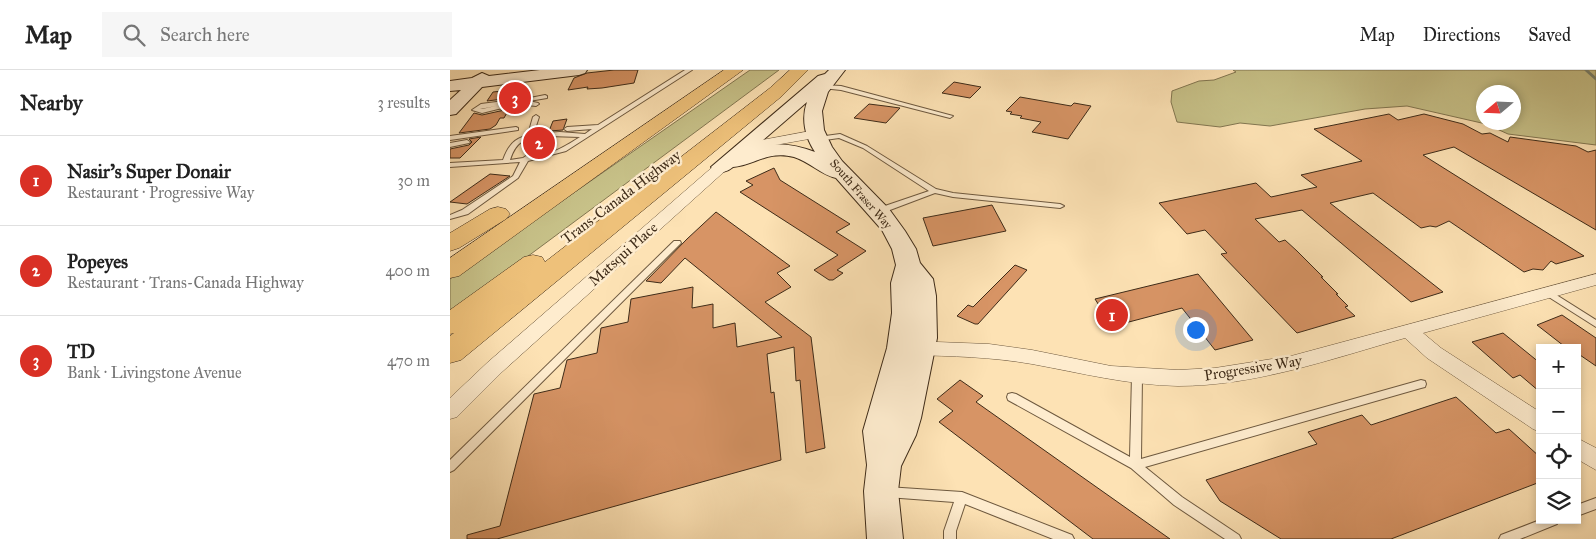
<!DOCTYPE html>
<html lang="en">
<head>
<meta charset="utf-8">
<style>
	:root { --surface:#fff; --page:#f6f6f6; --text:#222; --muted:#767676; --line:#e0e0e0; --accent:#d93025 }
	body { margin:0; font-family:"IM FELL Great Primer",serif; background:var(--page); color:var(--text) }
	.controls { position:absolute; right:15px; bottom:15px; display:grid; overflow:hidden; border-radius:0px; box-shadow:0 2px 8px #0003 }
	.controls button { width:45px; height:45px; display:grid; place-items:center; padding:0; border:0; border-bottom:1px solid var(--line); background:var(--surface); color:var(--text); font:25px sans-serif }
	.compass { position:absolute; left:1026px; top:15px; width:45px; height:45px; border-radius:50%; background:var(--surface); box-shadow:0 2px 8px #0003; rotate:251deg }
	.you { position:absolute; left:745px; top:259px; width:18px; height:18px; margin:-12px; border:4px solid #fff; border-radius:50%; background:#1a73e8; box-shadow:0 0 0 8px #1a73e833 }
	.badge { display:grid; place-items:center; width:32px; height:32px; border-radius:50%; background:var(--accent); color:#fff; font-size:16px; font-weight:700 }
	.pin { position:absolute; translate:-50% -50%; border:2px solid #fff; box-shadow:0 1px 5px #0006 }
	.list { margin:0; padding:0; list-style:none }
	h2 { display:flex; justify-content:space-between; align-items:center; height:65px; margin:0; padding:0 20px; font-size:21px }
	h2 small { font-size:16px; font-weight:400; color:var(--muted) }
	.list li { display:grid; grid-template-columns:32px 1fr auto; gap:15px; align-items:center; box-sizing:border-box; height:90px; padding:0 20px; border-top:1px solid var(--line) }
	.list b { display:block; font-size:19px; white-space:nowrap }
	.list p { margin:0; font-size:16px; white-space:nowrap; color:var(--muted) }
	.list em { font-size:16px; font-style:normal; color:var(--muted) }
	.icon { flex:none; width:28px; height:28px; fill:none; stroke:currentColor; stroke-width:2; stroke-linecap:round; stroke-linejoin:round }
	.map { position:relative; flex:none; width:1146px; height:469px; overflow:hidden }
	header { display:flex; align-items:center; gap:30px; box-sizing:border-box; height:70px; padding:0 25px; background:var(--surface); border-bottom:1px solid var(--line) }
	header strong { font-size:24px }
	nav { display:flex; gap:28px; margin-inline-start:auto; font-size:18px }
	.search { width:350px; height:45px; background:var(--page); display:flex; align-items:center; gap:12px; box-sizing:border-box; padding:0 18px; border-radius:0px; color:var(--muted); font-size:19px }
	main { display:flex }
	aside { flex:1; background:var(--surface) }
	.map>svg:first-child { display:block }
	.green { fill:#c7c188; stroke:#827650; fill-rule:evenodd }
	.lines { fill:none; stroke-linecap:round; stroke-linejoin:round }
	.stream { stroke:#798370; stroke-width:3 }
	.building { fill:#d79465; stroke:#3e2b18 }
	.lane-casing { stroke:#6e593f; stroke-width:2 }
	.street-casing { stroke:#6e593f; stroke-width:1 }
	.secondary-casing { stroke:#3e2b18; stroke-width:2 }
	.highway-casing { stroke:#3e2b18; stroke-width:1 }
	.lane { fill:#feecce; fill-rule:evenodd }
	.street { fill:#feecce; fill-rule:evenodd }
	.secondary { fill:#feecce; fill-rule:evenodd }
	.highway { fill:#eec17a; fill-rule:evenodd }
	.labels { text-anchor:middle; dominant-baseline:central; stroke-width:5; stroke-linejoin:round; paint-order:stroke }
	.far-street-label { font-size:12px; fill:#3e2b18; stroke:#feecce }
	.street-label { font-size:15px; fill:#3e2b18; stroke:#feecce }
</style>
</head>
<body>
<header>
<strong>Map</strong>
<div class="search"><svg class="icon" aria-label="search" viewBox="0 0 24 24"><circle cx="10" cy="10" r="6"/><path d="M15 15l6 6"/></svg>Search here</div>
<nav><a>Map</a><a>Directions</a><a>Saved</a></nav>
</header>
<main>
<aside>
<h2>Nearby<small>3 results</small></h2>
<ul class="list">
<li><span class="badge">1</span><div><b>Nasir's Super Donair</b><p>Restaurant · Progressive Way</p></div><em>30 m</em></li>
<li><span class="badge">2</span><div><b>Popeyes</b><p>Restaurant · Trans-Canada Highway</p></div><em>400 m</em></li>
<li><span class="badge">3</span><div><b>TD</b><p>Bank · Livingstone Avenue</p></div><em>470 m</em></li>
</ul>
</aside>
<div class="map">
<svg width="1146" height="469" viewBox="0 0 1146 469">
	<rect width="100%" height="100%" fill="#fde2b4"/>
	<filter id="stains"><feTurbulence type="fractalNoise" baseFrequency=".004" numOctaves="4"/><feColorMatrix values="0 0 0 0 .2 0 0 0 0 .09 0 0 0 0 .02 0 0 0 .5 -.17"/></filter>
	<radialGradient id="worn" r=".72"><stop offset=".6" stop-color="#630" stop-opacity="0"/><stop offset="1" stop-color="#630" stop-opacity=".3"/></radialGradient>
	<g class="green">
		<path d="M300,0H329L0,244V209Z"/>
		<path d="M783,0H1146V75L1058,64L1036,54L957,36L915,39L820,56L790,53L770,57L727,52L721,32L722,21L749,11L764,10L786,2ZM1034,22H1064V52H1034Z"/>
	</g>
	<g class="lines">
		<path class="stream" d="M1136,0L1146,9"/>
	</g>
	<g class="building">
		<path d="M164,0H188L184,13L152,18L137,19L138,17L118,20L124,8L137,3Z"/>
		<path d="M504,12L531,17L520,28L492,23Z"/>
		<path d="M80,18L72,29L69,27L37,31L43,22Z"/>
		<path d="M570,27L621,36L624,33L641,36L618,69L582,62L591,52L570,48L572,46L560,44L562,42L556,41Z"/>
		<path d="M419,34L435,36L450,38L436,53L404,48Z"/>
		<path d="M59,39L54,48H50L46,55L40,59L9,63L24,43L32,45Z"/>
		<path d="M939,44L948,50L974,44L1013,54L1032,64L1040,63L1058,72L1060,67L1126,76L1138,82L1146,80V160L1004,77L973,85L1134,186L1106,194L1101,191L1093,200L1083,199L1074,202L999,151L986,157L980,156L971,158L923,123L880,133L993,222L961,232L852,140L805,149L829,172L835,170L847,181L873,207H871L888,224H886L898,236L895,237L905,246L847,263L771,184L777,183L755,160L737,164L709,133L806,113L821,127L867,117L851,105L912,91L864,59Z"/>
		<path d="M117,49L113,60L99,61L103,51Z"/>
		<path d="M31,67L10,88H0V79L19,75L22,72L19,69Z"/>
		<path d="M324,98L330,110L400,154L386,162L416,181L387,200L393,203L383,210H379L364,200L388,185L290,122L303,115L296,111Z"/>
		<path d="M40,104L60,106L17,134L0,132Z"/>
		<path d="M542,135L556,161L483,176L473,148Z"/>
		<path d="M266,142L340,196L327,203L341,217L315,232L361,267L375,378L356,383L350,310L346,311L344,277L317,284L321,323L324,322L331,390L47,469H17V465L50,456L84,324L110,318L117,290L147,283L151,258L178,252L181,229L243,217L242,238L263,234V258L285,253L287,277L332,267L235,188L211,213L196,211L237,169Z"/>
		<path d="M565,195L577,200L528,254H525L507,246L518,235L523,237Z"/>
		<path d="M748,204L803,270L765,280L732,238L675,253L671,248L659,251L645,229Z"/>
		<path d="M1112,245L1146,268V296L1127,283V278L1114,276L1087,255Z"/>
		<path d="M1053,263L1090,293V322L1070,305L1063,308L1022,272Z"/>
		<path d="M510,310L533,326L526,332L720,469H643L489,352L503,341L487,329Z"/>
		<path d="M1006,327L1046,363L1059,359L1090,387V412L941,469H831L770,431L756,410L867,374L858,362L912,345L921,355Z"/>
	</g>
	<g class="lines">
		<g class="lane-casing">
			<g id="lane">
				<path d="M235,0H242L116,81L78,91L68,108L18,144L0,149V145L12,140L63,106L70,92L0,97V93L53,90C60,71 67,67 87,63L79,61L83,47L86,45L89,47L85,59L94,61L95,63L110,62L135,64L142,59L117,61L114,59L117,57L148,55ZM99,66L130,67C116,76 93,90 76,86L73,88L60,90C67,68 78,68 99,66Z"/>
				<path d="M374,15L391,16L503,46L500,48L391,20L372,18V16Z"/>
				<path d="M95,25L97,26V28L79,31L88,33L89,34L86,36L77,35L48,39L32,43L22,40L31,34L69,29L71,30V32L76,31L74,30L75,29ZM46,36L32,39H30Z"/>
				<path d="M66,57L68,58V60L0,70V66Z"/>
				<path d="M390,64L417,76L486,119L503,123L610,134L614,136L610,138L503,127L485,123L432,143H426V139L479,121L413,78L389,68L368,71L365,69L368,67Z"/>
				<path d="M17,70L20,72L19,73L0,77V73Z"/>
				<path d="M224,171H230L231,173L4,400L0,402V390Z"/>
				<path d="M1097,219L1146,250V257L1094,224L1093,222L1094,220Z"/>
				<path d="M687,301L690,302L692,305L691,389L971,310L975,311L976,314L975,317L971,318L695,397L732,427L789,465L791,469H775L724,435L681,398L558,330L557,327L558,324L562,323L566,324L680,387L682,305L684,302Z"/>
				<path d="M437,417L512,422L622,465L624,469H603L515,434L506,461V469H494V461L504,432L437,427L433,426L431,422L433,418Z"/>
				<path d="M1146,428V439L1127,446V435Z"/>
				<path d="M1090,450H1109L1107,454L1070,469H1049L1051,465Z"/>
			</g>
		</g>
		<g class="street-casing">
			<g id="street">
				<path d="M366,60L372,64L370,67L314,77L302,83L276,100L52,302L7,347L0,349V328L38,292L266,94L292,77L307,71Z"/>
				<path d="M1146,204V215L973,263L991,278L1090,342V362L1083,359L977,288L955,268C881,289 805,316 728,316C678,315 631,303 582,294C542,287 502,286 461,285L454,283L452,278L454,273L461,271L539,274L582,280L661,296L728,300L765,298L841,286Z"/>
				<path d="M1127,368L1146,378V400L1127,389Z"/>
			</g>
		</g>
		<g class="secondary-casing">
			<g id="secondary">
				<path d="M90,0H137L135,3L129,5L32,17L6,44L0,45V30L11,20L0,21V11L22,8L32,3L39,6Z"/>
				<path d="M379,0H395L378,22L372,41L374,60L382,77L392,91L439,139L455,161L466,179L470,193L483,209L486,226L487,268L471,348L466,365L451,396L448,421L453,469H417L414,421L417,395L413,361L437,278L442,243L441,213L446,195L442,179L432,160L386,108C371,105 360,92 344,87C318,80 305,95 283,97C277,102 272,103 264,101L261,97L368,6L375,4ZM357,32C351,49 355,67 365,82C345,74 326,72 305,77Z"/>
			</g>
		</g>
		<g class="highway-casing">
			<g id="highway">
				<path d="M274,0H293L9,206L0,208V188Z"/>
				<path d="M340,0H358L332,26L11,290L0,293V266L4,263L0,264V240L74,187L83,185L92,187L95,192L320,18Z"/>
				<path d="M48,137L56,139L60,144L56,149L9,178L0,181V163L40,139Z"/>
			</g>
		</g>
		<use href="#lane" class="lane"/>
		<use href="#street" class="street"/>
		<use href="#secondary" class="secondary"/>
		<use href="#highway" class="highway"/>
	</g>
	<g class="labels">
		<g class="far-street-label">
			<text transform="translate(411 124) rotate(49)">South Fraser Way</text>
		</g>
		<g class="street-label">
			<text transform="translate(171 127) rotate(-37)">Trans-Canada Highway</text>
			<text transform="translate(173 184) rotate(-42)">Matsqui Place</text>
			<text transform="translate(803 298) rotate(-9)">Progressive Way</text>
		</g>
	</g>
	<rect width="100%" height="100%" filter="url(#stains)"/>
	<rect width="100%" height="100%" fill="url(#worn)"/>
</svg>
<div class="controls">
<button>+</button>
<button>−</button>
<button><svg class="icon" aria-label="locate" viewBox="0 0 24 24"><circle cx="12" cy="12" r="6"/><path d="M12 2v4M12 18v4M2 12h4M18 12h4"/></svg></button>
<button><svg class="icon" aria-label="layers" viewBox="0 0 24 24"><path d="M12 4l9 5-9 5-9-5zM3 14l9 5 9-5"/></svg></button>
</div>
<svg class="compass" viewBox="-18 -18 36 36"><path d="M0-13l5 13h-10z" fill="#e53935"/><path d="M0 13l5-13h-10z" fill="#767676"/></svg>
<div class="you"></div>
<div class="pin badge" style="left:662px;top:245px">1</div>
<div class="pin badge" style="left:89px;top:73px">2</div>
<div class="pin badge" style="left:65px;top:28px">3</div>
</div>
</main>
</body>
</html>
